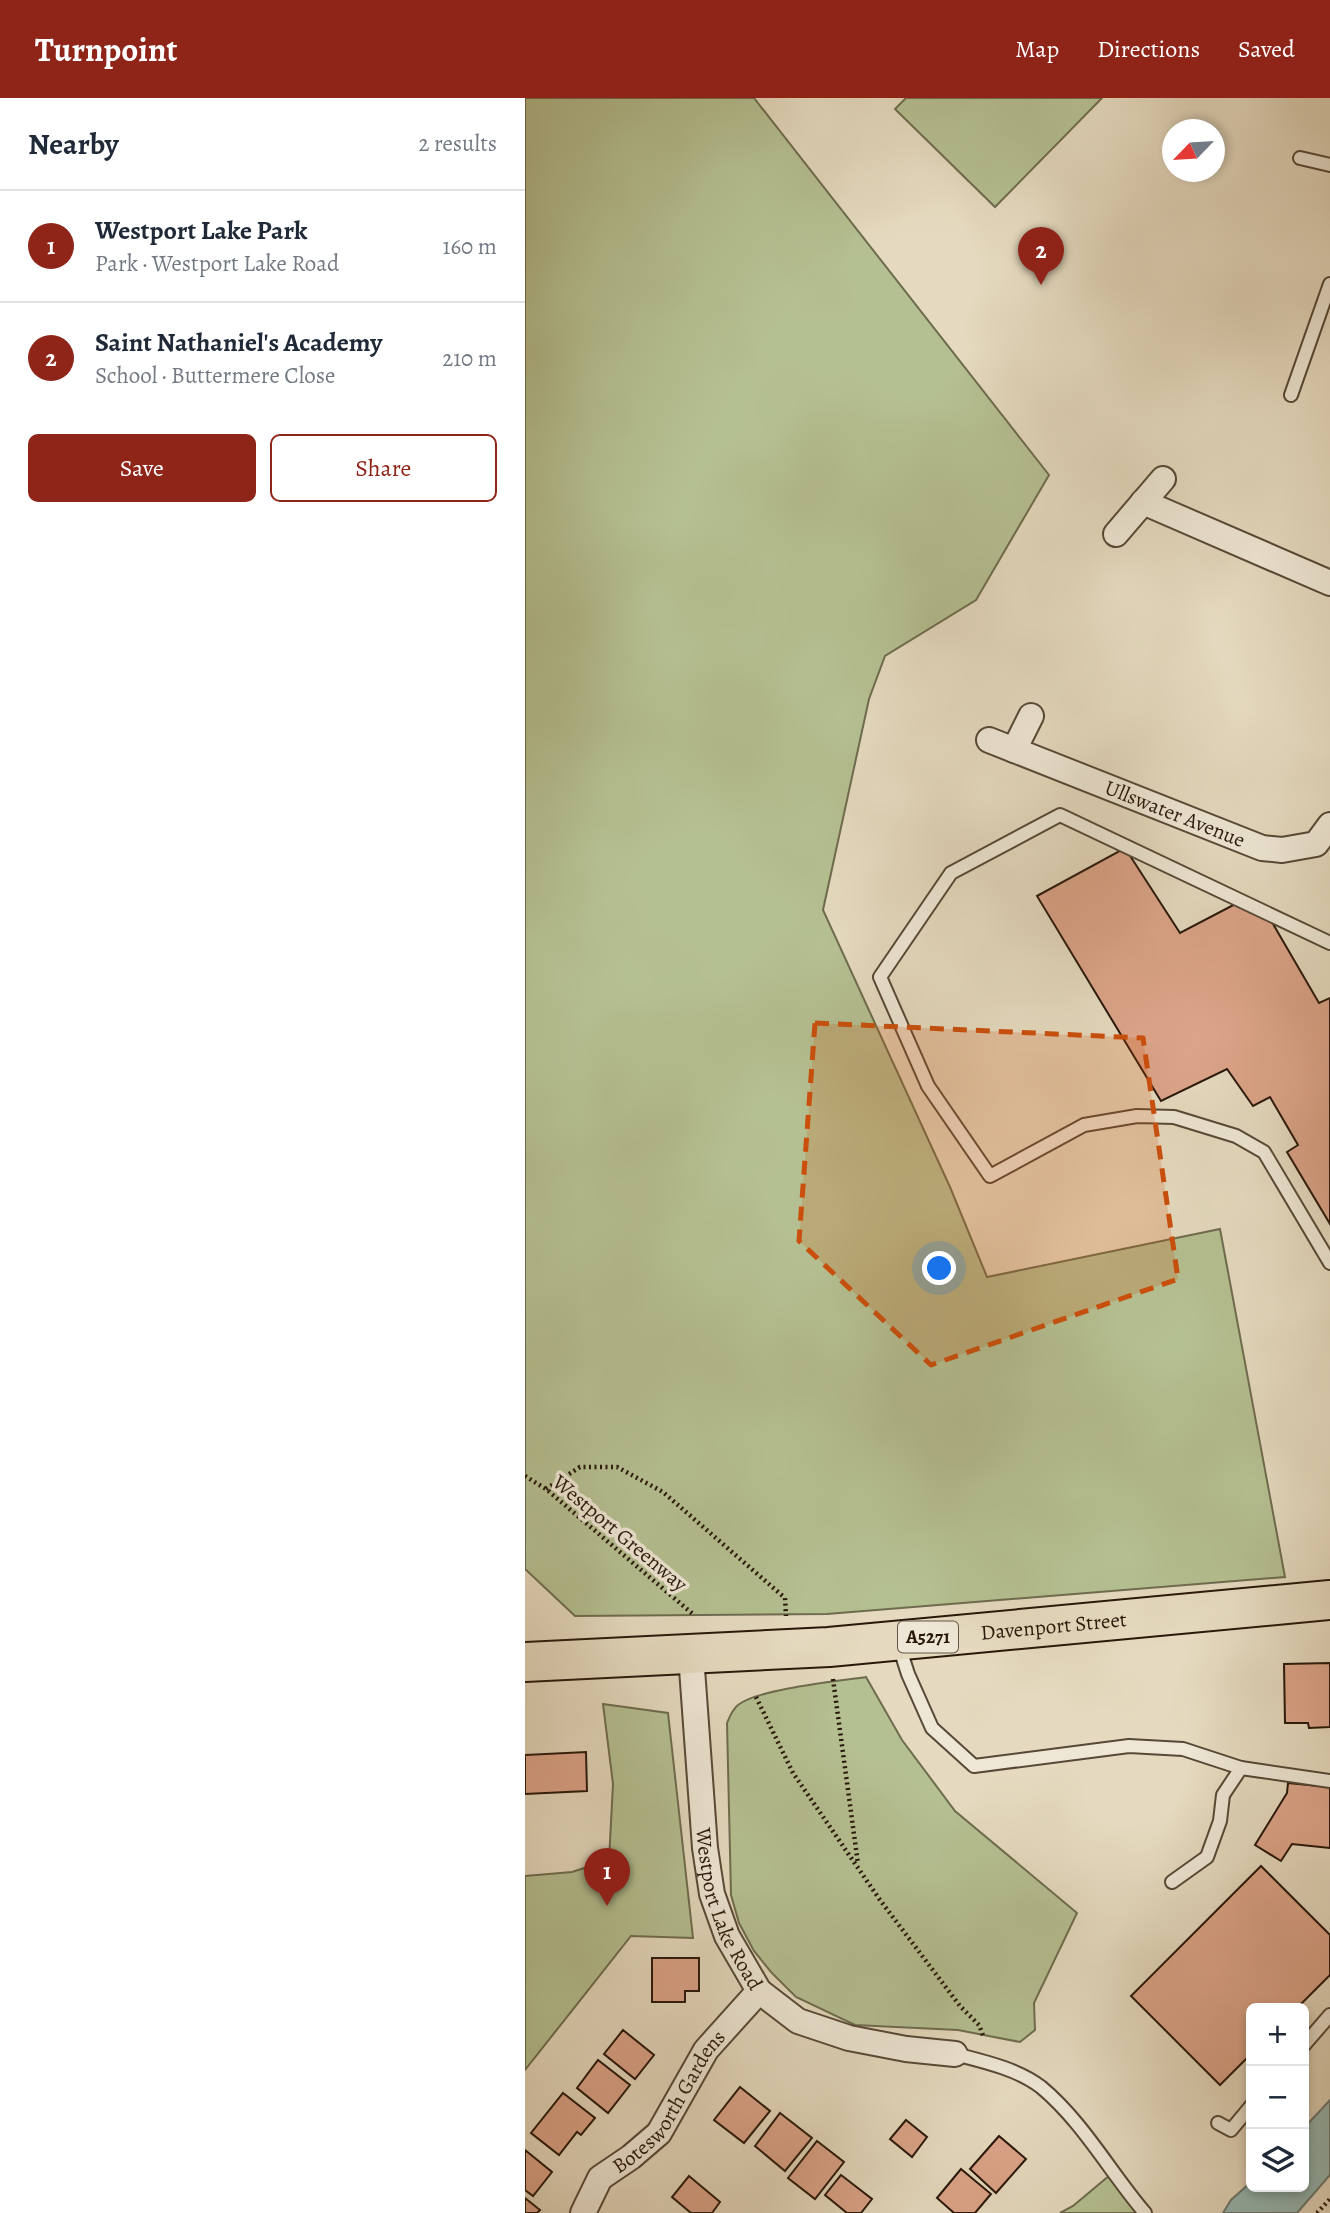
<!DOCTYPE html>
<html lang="en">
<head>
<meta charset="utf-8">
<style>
	:root { --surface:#fff; --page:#f6f6f7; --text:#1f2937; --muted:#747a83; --line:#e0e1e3; --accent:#8f2418 }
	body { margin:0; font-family:Alegreya,serif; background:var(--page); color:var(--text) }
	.controls { position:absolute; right:21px; bottom:21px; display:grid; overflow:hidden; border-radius:10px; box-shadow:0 4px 10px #0003 }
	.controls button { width:63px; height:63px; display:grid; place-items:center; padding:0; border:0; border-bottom:2px solid var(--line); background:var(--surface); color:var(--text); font:35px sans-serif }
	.compass { position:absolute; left:637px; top:21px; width:63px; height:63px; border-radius:50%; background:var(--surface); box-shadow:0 4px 10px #0003; rotate:245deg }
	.you { position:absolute; left:415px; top:1171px; width:24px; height:24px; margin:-18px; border:5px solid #fff; border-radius:50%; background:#1a73e8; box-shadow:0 0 0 10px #1a73e833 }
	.badge { display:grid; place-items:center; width:46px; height:46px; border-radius:50%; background:var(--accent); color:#fff; font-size:23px; font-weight:700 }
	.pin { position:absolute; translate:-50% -58px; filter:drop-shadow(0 2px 4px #0008) }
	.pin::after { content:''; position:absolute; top:37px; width:24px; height:21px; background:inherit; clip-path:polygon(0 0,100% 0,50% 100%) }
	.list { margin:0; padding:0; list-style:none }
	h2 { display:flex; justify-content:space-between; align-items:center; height:91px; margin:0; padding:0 28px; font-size:30px }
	h2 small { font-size:23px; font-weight:400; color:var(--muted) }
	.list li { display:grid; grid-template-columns:46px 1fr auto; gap:21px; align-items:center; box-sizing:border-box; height:112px; padding:0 28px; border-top:2px solid var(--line) }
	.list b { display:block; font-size:26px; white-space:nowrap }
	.list p { margin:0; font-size:23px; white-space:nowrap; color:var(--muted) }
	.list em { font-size:23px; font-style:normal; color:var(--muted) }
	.actions { display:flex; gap:14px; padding:21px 28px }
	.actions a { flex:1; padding:16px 0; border:2px solid var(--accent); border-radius:10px; text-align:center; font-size:24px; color:var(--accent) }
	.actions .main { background:var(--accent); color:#fff }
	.icon { flex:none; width:38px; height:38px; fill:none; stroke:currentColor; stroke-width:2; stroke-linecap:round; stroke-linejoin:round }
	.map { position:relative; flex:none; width:805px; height:2115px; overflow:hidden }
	header { display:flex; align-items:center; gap:42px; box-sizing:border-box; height:98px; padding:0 35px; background:var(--accent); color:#fff }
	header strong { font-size:33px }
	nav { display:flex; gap:38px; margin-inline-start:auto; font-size:24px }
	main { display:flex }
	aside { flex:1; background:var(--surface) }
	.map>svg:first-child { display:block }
	.green { fill:#b5c092; stroke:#6e6c4e; stroke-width:2 }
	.water { fill:#96bab6; stroke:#6a7971; stroke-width:2 }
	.building { fill:#dca489; stroke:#28170a; stroke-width:2 }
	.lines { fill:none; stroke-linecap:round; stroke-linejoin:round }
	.lane-casing { stroke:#574837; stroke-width:16 }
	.street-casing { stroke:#574837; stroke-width:28 }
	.primary-casing { stroke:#28170a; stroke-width:42 }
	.path { stroke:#28170a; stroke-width:4.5; stroke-dasharray:2 3.5; stroke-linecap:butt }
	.lane { stroke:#eee7d5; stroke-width:12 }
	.street { stroke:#eee7d5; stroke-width:24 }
	.primary { stroke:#e5dabf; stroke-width:38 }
	.marked { fill:#cb4f0c; fill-opacity:0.2; stroke:#cb4f0c; stroke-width:5; stroke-dasharray:14 9; stroke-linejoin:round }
	.labels { text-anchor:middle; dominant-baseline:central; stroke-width:7; stroke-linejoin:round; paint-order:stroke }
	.shield { fill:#eee7d5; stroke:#635547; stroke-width:2 }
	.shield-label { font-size:19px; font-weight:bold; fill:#28170a }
	.street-label { font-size:21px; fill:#28170a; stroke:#eee7d5 }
</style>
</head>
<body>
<header>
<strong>Turnpoint</strong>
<nav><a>Map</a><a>Directions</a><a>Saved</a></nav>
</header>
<main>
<aside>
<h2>Nearby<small>2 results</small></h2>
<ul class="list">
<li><span class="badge">1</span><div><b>Westport Lake Park</b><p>Park · Westport Lake Road</p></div><em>160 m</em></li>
<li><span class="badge">2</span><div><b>Saint Nathaniel's Academy</b><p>School · Buttermere Close</p></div><em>210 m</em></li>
</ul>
<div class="actions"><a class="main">Save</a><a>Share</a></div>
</aside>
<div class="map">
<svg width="805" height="2115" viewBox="0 0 805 2115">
	<rect width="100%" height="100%" fill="#e5dabf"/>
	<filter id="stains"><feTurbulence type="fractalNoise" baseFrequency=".00286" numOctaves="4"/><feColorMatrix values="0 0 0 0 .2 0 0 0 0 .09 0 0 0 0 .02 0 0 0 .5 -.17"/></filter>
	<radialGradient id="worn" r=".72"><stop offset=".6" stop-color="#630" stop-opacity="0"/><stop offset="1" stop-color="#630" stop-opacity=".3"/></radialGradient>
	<g class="green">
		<path d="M0,0H229L524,377L451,502L360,558L344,601L298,812L425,1089L462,1179L695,1131L760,1479L302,1516L50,1518L0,1471Z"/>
		<path d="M381,0H577L470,109L370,11Z"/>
		<path d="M341,1579L377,1642L430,1713L552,1815L509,1905L510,1932L495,1944L433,1932L330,1927L271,1899L246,1874L229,1853L214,1825L206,1797L202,1625C205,1618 207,1612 213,1607C233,1591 314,1583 341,1579Z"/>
		<path d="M78,1606L143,1615L168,1840L106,1838L0,1972V1778L47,1774L84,1762L88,1686Z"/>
		<path d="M591,2072L620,2115H535L548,2108Z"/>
	</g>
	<path class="water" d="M805,2002V2077L772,2115H698L706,2102L726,2084V2089H779V2030Z"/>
	<g class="building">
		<path d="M600,750L655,835L718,802L744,819L794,905L805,900V1126L762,1054L773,1047L745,999L728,1008L702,971L636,1003L512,798Z"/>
		<path d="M805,1565V1629L784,1630L783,1625H760L759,1566Z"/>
		<path d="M61,1654L62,1693L0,1696V1657Z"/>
		<path d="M763,1685L805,1689V1750L767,1746L756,1763L730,1747L762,1695Z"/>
		<path d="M736,1768L805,1837V1877L772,1910H726V1956L695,1987L606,1898Z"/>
		<path d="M127,1860H174V1893H160V1904H127Z"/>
		<path d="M98,1932L129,1957L110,1981L79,1956Z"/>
		<path d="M73,1962L105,1987L83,2015L52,1990Z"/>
		<path d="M215,1989L245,2013L219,2045L189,2022Z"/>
		<path d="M38,1995L70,2020L56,2037L52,2034L34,2057L6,2035Z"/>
		<path d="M255,2015L287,2040L260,2073L230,2048Z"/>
		<path d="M381,2022L402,2039L387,2059L365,2041Z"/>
		<path d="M474,2038L501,2061L471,2095L445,2071Z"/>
		<path d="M292,2043L319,2064L290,2101L263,2080Z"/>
		<path d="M0,2052L27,2074L8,2098L0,2092Z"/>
		<path d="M436,2071L466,2096L450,2115H429L412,2100Z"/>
		<path d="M316,2077L347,2101L336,2115H322L300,2097Z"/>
		<path d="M164,2078L195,2104L187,2115H166L147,2099Z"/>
		<path d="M0,2100L15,2112L12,2115H0Z"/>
	</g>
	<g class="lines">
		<g class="lane-casing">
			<g id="lane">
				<path d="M775,60L805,67"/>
				<path d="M766,297L805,186"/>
				<path d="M805,845L535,717L426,775L355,879L403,988L465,1078L559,1027L612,1018L649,1019L711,1038L739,1054L805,1165"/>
				<path d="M374,1548L383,1576L407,1630L449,1668L604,1648L658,1651L716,1670"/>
				<path d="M647,1784L682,1759L695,1723L698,1697L716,1670L805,1683"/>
				<path d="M779,1947L805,1917"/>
				<path d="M430,1956C457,1963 493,1971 516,1989C558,2024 585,2074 620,2115"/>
				<path d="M693,2025L706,2032L726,2008"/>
			</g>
		</g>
		<g class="street-casing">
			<g id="street">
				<path d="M618,404L805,485"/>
				<path d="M591,436L638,381"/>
				<path id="s1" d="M464,642L737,750L757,752L791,746L805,727"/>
				<path d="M489,652L506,618"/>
				<path id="s2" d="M166,1557L180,1750L187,1796L202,1838L234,1893L273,1923L324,1940L381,1951L430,1956"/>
				<path id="s3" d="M58,2115L75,2080L106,2059L134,2035L181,1952L234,1893"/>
			</g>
		</g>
		<g class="primary-casing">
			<g id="primary">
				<path id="s4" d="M0,1564L304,1549L805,1502"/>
			</g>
		</g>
		<g class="path">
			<path d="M0,1378L21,1391L169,1517"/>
			<path d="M21,1391L55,1369H92L138,1394L260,1500L261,1518"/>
			<path d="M308,1581L333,1766"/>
			<path d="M231,1599L268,1675L355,1802L435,1908L454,1927L459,1940"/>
			<path d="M792,2115L805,2101"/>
		</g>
		<use href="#lane" class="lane"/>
		<use href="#street" class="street"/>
		<use href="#primary" class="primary"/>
	</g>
	<path class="marked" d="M290,925L618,940L653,1181L406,1267L274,1143Z"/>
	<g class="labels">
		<rect class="shield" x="373" y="1523.5" width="60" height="31" rx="5"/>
		<g class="shield-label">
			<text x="403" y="1539">A5271</text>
		</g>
		<g class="street-label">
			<text stroke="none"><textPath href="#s1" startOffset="200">Ullswater Avenue</textPath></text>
			<text transform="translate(95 1435) rotate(40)">Westport Greenway</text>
			<text stroke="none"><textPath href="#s4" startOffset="530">Davenport Street</textPath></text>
			<text stroke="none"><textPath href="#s2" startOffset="259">Westport Lake Road</textPath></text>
			<text stroke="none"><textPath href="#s3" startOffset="144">Botesworth Gardens</textPath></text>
		</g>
	</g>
	<rect width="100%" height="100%" filter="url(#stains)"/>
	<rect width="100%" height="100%" fill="url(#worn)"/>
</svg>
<div class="controls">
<button>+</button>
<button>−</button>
<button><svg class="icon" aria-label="layers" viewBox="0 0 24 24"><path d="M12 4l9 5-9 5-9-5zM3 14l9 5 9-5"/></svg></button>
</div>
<svg class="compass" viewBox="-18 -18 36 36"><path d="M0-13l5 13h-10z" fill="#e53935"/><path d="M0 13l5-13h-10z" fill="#747a83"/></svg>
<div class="you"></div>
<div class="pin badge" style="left:82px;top:1808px">1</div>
<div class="pin badge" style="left:516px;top:187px">2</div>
</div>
</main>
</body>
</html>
